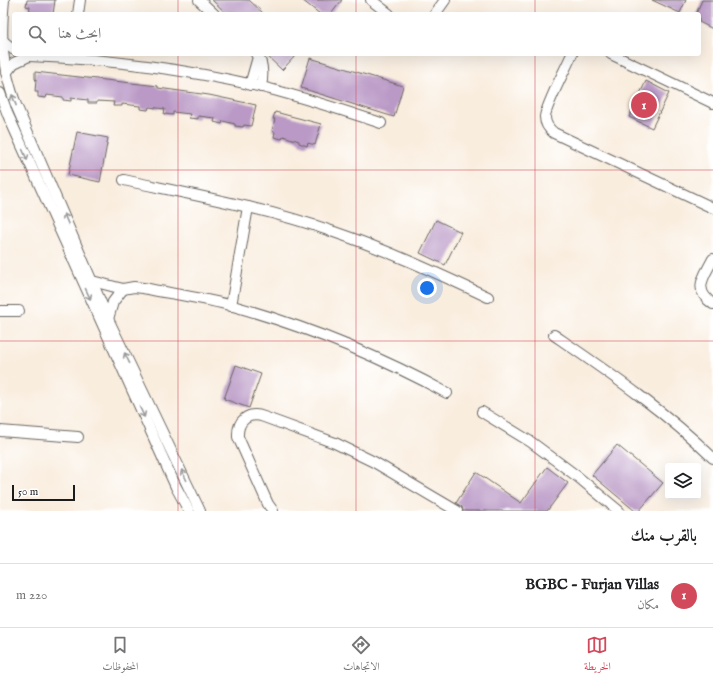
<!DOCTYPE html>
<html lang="ar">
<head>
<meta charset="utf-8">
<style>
	:root { --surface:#fff; --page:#f6f6f6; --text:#202124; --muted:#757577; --line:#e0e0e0; --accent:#d1495b }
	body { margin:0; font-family:"IM FELL English",Amiri,serif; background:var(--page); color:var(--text); direction:rtl }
	.controls { position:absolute; right:12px; bottom:12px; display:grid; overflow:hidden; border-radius:4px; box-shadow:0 4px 16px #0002 }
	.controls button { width:36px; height:36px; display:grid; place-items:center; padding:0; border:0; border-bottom:1px solid var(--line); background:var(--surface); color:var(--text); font:20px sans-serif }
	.scale { position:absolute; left:12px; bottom:10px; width:63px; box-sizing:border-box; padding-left:4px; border:2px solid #1c1c1c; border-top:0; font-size:11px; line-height:14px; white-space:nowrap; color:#1c1c1c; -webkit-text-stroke:3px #fff; paint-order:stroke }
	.you { position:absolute; left:427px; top:288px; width:14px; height:14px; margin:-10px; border:3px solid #fff; border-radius:50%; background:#1a73e8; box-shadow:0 0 0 6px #1a73e833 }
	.badge { display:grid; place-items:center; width:26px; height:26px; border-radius:50%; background:var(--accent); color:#fff; font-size:13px; font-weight:700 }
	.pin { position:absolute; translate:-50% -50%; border:2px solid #fff; box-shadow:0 1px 4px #0006 }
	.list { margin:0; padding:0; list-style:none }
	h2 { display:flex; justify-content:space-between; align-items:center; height:52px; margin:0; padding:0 16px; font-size:17px }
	h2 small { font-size:13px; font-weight:400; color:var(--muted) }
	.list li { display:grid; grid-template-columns:26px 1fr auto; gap:12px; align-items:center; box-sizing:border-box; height:64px; padding:0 16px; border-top:1px solid var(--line) }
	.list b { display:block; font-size:15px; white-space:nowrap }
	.list p { margin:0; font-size:13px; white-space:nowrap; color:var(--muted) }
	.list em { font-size:13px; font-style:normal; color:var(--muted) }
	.icon { flex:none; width:22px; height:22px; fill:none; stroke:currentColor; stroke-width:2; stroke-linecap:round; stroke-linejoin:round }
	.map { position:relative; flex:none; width:713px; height:511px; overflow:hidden; direction:ltr }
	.search { position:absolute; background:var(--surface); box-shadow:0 4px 16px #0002; left:12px; right:12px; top:12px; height:44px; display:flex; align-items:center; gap:10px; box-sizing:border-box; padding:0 14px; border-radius:4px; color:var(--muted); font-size:15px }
	.sheet { height:116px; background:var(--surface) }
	nav { display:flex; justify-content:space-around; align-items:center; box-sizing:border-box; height:56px; border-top:1px solid var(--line); background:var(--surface); font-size:11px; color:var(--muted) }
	nav a { display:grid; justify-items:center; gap:2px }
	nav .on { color:var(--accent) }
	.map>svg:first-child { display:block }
	.building { fill:#ba99c6 }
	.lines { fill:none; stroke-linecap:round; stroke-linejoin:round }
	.street-casing { stroke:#696560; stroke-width:12 }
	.street { stroke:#fff; stroke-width:10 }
	.oneway { stroke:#999 }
	.grid { fill:none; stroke:#d1495b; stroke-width:1; stroke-opacity:0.55 }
</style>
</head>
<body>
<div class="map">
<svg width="713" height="511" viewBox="0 0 713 511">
	<rect width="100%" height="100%" fill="#fff"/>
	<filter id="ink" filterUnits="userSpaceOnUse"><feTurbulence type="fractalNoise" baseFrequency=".025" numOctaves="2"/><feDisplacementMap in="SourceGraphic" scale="8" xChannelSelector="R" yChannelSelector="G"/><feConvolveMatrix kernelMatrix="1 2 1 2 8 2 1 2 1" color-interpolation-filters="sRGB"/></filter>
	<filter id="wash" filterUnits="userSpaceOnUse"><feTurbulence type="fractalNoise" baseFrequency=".012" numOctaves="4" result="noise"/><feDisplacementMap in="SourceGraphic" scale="16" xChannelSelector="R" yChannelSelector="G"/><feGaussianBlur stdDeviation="0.9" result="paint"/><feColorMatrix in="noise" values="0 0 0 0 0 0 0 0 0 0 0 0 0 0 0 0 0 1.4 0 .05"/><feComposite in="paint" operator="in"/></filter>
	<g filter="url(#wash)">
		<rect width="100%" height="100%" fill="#f9edde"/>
		<g id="blocks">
			<g class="building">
				<path d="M27,0H55L53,14H29L30,7L26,6Z"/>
				<path d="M212,0H249L264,14H227Z"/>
				<path d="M302,0H342L331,14H320Z"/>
				<path d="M652,0H686L680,13Z"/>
				<path d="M702,0H713V29L699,22V14H696Z"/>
				<path d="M265,54H297L282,70Z"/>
				<path d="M310,58L403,86L394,117L301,88Z"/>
				<path d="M35,72L158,86V88L209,95L256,105L251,126L244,125L243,127L235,126V124L223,121L222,124L214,122L215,118L198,116V119L189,118L190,114L173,112V115L164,114L165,109L149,107L148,110L140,109V106L122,104V106H113L114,102L97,101V103H88V100L71,98V101L63,100V97L47,95L46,98L38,97V92H35L36,80L35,79Z"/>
				<path d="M646,81L669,93L652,128L629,117Z"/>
				<path d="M275,112L321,124L315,145L308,143L307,146L299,143V141L283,136L282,139L274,137L275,132L272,131L275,119H273Z"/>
				<path d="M77,132L108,138L100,182L68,175Z"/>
				<path d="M436,220L461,232L445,265L420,253Z"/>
				<path d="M236,365L261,374L249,408L224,399Z"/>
				<path d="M617,445L663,483L639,511H635L592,475Z"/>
				<path d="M547,467L568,483L547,511H463L462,507L456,503L476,472L521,503Z"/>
			</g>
		</g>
	</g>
	<g filter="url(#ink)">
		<use href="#blocks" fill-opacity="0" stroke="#696560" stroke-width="1"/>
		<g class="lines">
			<g class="street-casing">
				<g id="street">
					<path d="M4,0C0,41 2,66 16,105L108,319L200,511"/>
					<path d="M199,0L214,14"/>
					<path d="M371,0L389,14"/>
					<path d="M78,14L80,0"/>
					<path d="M435,14L445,0"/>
					<path d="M2,40L14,50"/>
					<path d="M24,54L29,56C107,59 186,69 262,87C302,97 342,110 381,123"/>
					<path d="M256,54C264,62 263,76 261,87"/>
					<path d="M572,54C567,66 545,107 545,117C545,124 549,129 554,133L713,208"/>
					<path d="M611,54L713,103"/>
					<path d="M6,73L14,63L29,56"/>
					<path d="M250,85L258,57"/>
					<path d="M0,93L8,115L176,487L189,511"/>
					<path d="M124,180C194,195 266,208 334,232C387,250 437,273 488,297"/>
					<path d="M713,259C704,277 692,289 713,304"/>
					<path d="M92,281L123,289L134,287L143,288C173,294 204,298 233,306C308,327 379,356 447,393"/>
					<path d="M231,306L248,207"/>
					<path d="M0,311H19"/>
					<path d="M108,319L113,302L123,289"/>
					<path d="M554,335C609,373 665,411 713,458"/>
					<path d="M482,412L531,442L578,477L619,511"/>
					<path d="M0,431L78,437"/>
					<path d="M273,511L268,504L238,437C237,421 248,411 264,417L335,443L374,462L457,511"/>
				</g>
			</g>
			<use href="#street" class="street"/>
		</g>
		<defs><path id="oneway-shaft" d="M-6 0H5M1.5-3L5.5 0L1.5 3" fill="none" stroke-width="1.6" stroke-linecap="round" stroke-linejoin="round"/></defs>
		<g class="oneway">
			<use href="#oneway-shaft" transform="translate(14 100) rotate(-111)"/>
			<use href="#oneway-shaft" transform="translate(25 155) rotate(66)"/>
			<use href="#oneway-shaft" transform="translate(66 219) rotate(-113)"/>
			<use href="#oneway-shaft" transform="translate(88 294) rotate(65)"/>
			<use href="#oneway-shaft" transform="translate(127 358) rotate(-116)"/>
			<use href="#oneway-shaft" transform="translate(142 412) rotate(65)"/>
			<use href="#oneway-shaft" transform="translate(184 475) rotate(-116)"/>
		</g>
	</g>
	<path class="grid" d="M178,0V14M356,0V14M535,0V14M178,54V511M356,54V511M535,54V511M0,170H713M0,341H713"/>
</svg>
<div class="controls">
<button><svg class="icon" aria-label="layers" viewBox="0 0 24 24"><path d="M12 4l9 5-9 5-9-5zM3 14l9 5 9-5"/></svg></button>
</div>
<div class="scale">50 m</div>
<div class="you"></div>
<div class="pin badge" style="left:644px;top:105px">1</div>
<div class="search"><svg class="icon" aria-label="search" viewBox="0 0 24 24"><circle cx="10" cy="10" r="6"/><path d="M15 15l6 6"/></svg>ابحث هنا</div>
</div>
<section class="sheet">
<h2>بالقرب منك<small></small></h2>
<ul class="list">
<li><span class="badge">1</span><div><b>BGBC - Furjan Villas</b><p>مكان</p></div><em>220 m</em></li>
</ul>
</section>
<nav>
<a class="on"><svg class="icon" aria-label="map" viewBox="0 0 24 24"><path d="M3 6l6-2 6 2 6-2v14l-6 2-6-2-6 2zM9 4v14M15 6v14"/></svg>الخريطة</a>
<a><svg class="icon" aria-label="directions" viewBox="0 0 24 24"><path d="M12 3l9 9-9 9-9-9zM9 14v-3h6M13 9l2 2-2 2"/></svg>الاتجاهات</a>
<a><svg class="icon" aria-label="saved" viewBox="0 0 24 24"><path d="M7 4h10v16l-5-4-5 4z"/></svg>المحفوظات</a>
</nav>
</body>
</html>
